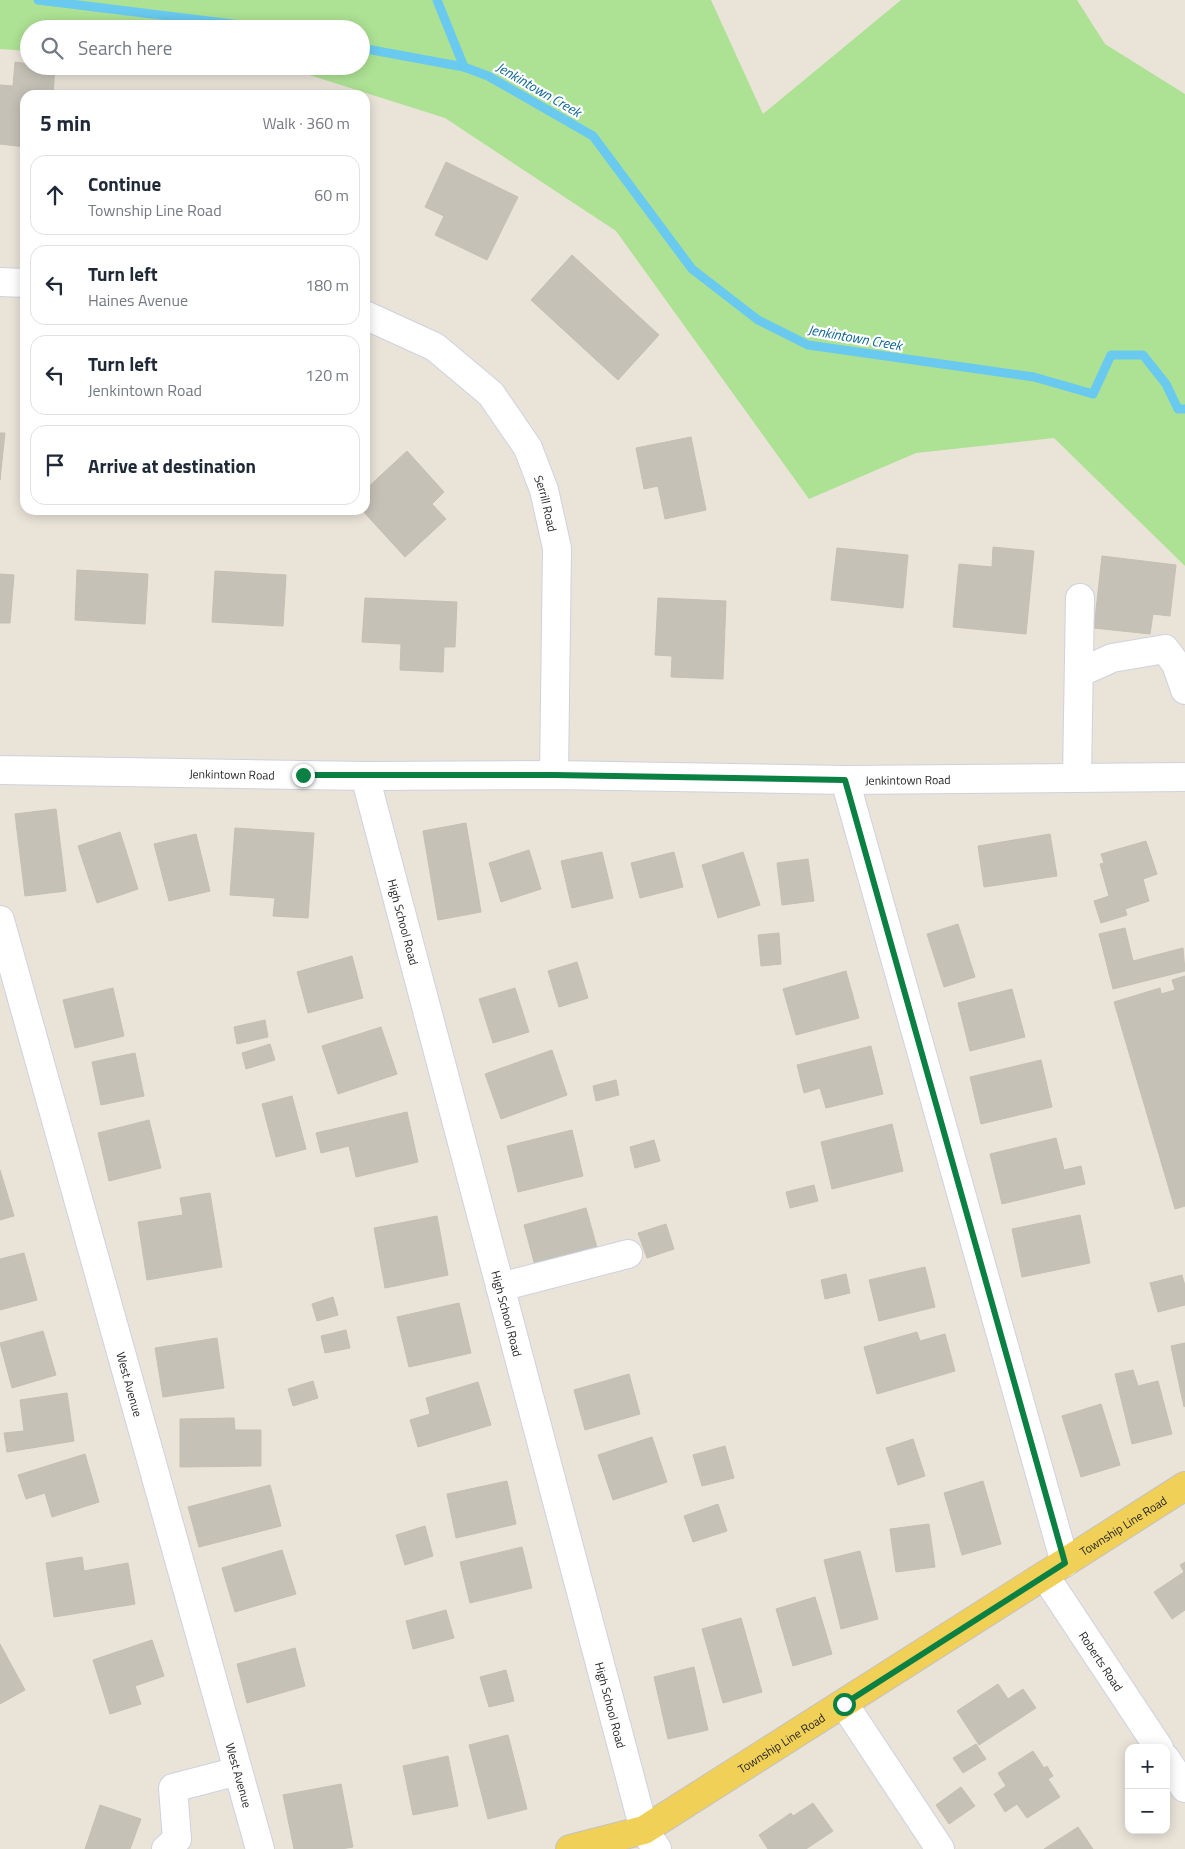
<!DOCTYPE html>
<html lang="en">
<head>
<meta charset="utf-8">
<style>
	:root { --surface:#fff; --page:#f2f2f3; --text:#1f2937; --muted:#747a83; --line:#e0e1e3 }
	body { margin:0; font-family:"Titillium Web",sans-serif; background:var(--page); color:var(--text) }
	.controls { position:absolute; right:15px; bottom:15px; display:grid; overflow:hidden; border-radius:10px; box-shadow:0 2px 12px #0003 }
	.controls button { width:45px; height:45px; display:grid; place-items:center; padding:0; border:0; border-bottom:1px solid var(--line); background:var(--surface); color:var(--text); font:25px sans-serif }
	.stop { position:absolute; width:15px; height:15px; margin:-11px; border:4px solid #0b8043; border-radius:50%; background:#fff }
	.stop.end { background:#0b8043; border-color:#fff; box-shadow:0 1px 5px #0008 }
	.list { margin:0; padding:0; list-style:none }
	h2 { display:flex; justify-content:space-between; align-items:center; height:65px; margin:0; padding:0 20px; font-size:21px }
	h2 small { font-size:16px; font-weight:400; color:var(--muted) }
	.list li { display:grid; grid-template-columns:32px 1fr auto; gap:15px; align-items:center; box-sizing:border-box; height:80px; margin:0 10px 10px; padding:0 10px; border:1px solid var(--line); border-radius:15px }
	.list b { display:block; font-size:19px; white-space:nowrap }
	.list p { margin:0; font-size:16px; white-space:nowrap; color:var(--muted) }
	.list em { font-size:16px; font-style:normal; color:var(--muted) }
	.icon { flex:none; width:28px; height:28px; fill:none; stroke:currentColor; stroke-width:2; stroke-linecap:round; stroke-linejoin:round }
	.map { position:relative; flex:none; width:1185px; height:1849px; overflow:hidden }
	.search { position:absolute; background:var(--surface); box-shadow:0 2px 12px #0003; left:20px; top:20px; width:350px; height:55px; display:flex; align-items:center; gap:12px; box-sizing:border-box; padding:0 18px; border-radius:28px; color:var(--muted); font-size:19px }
	.panel { position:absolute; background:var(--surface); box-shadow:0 2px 12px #0003; left:20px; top:90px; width:350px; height:425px; border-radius:15px }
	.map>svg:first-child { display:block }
	.green { fill:#ade294 }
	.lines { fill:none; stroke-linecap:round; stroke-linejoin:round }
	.stream { stroke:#69c9ef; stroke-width:9 }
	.building { fill:#c5c1b7; stroke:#c5bfb3 }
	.minor-casing { stroke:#ced1e1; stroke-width:30 }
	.major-casing { stroke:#c3c3c3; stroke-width:30 }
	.minor { stroke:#fff; stroke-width:28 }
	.major { stroke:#f1d057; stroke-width:28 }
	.route { stroke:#0b8043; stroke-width:6 }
	.labels { text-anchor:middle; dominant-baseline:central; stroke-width:4.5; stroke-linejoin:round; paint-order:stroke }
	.street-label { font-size:12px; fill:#272727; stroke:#fff }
	.water-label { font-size:14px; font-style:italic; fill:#0c6597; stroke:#fff }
</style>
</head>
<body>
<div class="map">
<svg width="1185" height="1849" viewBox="0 0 1185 1849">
	<rect width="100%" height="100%" fill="#eae3d8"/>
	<path class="green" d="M0,0H711L763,114L901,0H1077L1105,44L1185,94V566L1054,438L916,453L809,499L616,231L445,118L281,66H361V29H29V51L0,49Z"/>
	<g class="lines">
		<g class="stream">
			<path d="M38,0L233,24L259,29"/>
			<path d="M437,0L464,67"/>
			<path d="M361,48L464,67L488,76L593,136L692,269L758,320L808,345L1034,377L1093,394L1111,355H1143L1166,384L1178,409H1185"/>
		</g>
	</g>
	<g class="building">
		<path d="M15,62L29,64V66H55L53,95H25V147L0,144V85L13,86Z"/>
		<path d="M446,162L518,197L487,260L435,235L444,216L425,207Z"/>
		<path d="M572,255L659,335L618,380L531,300Z"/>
		<path d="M0,433H5L0,480Z"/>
		<path d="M691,437L706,510L665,519L658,486L644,489L636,448Z"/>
		<path d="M407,451L444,492L432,504L446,519L405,557L362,510H365V490Z"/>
		<path d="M993,547L1034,551L1026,634L953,627L959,564L992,567Z"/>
		<path d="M837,548L908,555L903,608L831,600Z"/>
		<path d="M1102,556L1176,565L1170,616L1153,614L1150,634L1094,628Z"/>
		<path d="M77,570L148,574L145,624L75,620Z"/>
		<path d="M215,571L286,575L283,626L212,622Z"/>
		<path d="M0,574L14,575L10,623H0Z"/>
		<path d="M365,598L457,602L455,647H444L443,672L400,670L401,644L362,642Z"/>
		<path d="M658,598L726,601L723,679L671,677L672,656L655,655Z"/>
		<path d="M56,809L66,891L25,896L15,814Z"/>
		<path d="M466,823L481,912L438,920L423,831Z"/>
		<path d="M235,828L314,833L308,918L273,916L275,898L230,895Z"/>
		<path d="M120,832L138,889L97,903L78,846Z"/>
		<path d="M196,834L210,891L169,901L154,844Z"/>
		<path d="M1050,834L1057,876L984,887L978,846Z"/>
		<path d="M1146,841L1157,874L1143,879L1149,901L1125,909L1127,915L1101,923L1094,901L1109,896L1100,864L1104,863L1101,854Z"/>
		<path d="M529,850L541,889L501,902L489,863Z"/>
		<path d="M602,852L613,898L572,908L561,861Z"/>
		<path d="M674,852L683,887L640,898L631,863Z"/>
		<path d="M743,852L760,905L718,918L702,865Z"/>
		<path d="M808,859L814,901L782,905L777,863Z"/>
		<path d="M958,924L975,977L944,987L927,934Z"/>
		<path d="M1125,928L1133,961L1183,948L1185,971L1113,989L1099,934Z"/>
		<path d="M779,933L781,964L761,966L758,935Z"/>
		<path d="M352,956L363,998L308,1013L297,972Z"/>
		<path d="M577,962L588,998L559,1007L548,971Z"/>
		<path d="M846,971L859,1018L796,1035L783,989Z"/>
		<path d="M1185,976V1206L1175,1209L1114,1002L1160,988L1161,994L1175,990L1172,980Z"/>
		<path d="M113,988L124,1036L75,1048L63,1000Z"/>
		<path d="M515,988L529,1032L493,1043L479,999Z"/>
		<path d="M1012,989L1025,1037L970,1051L958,1003Z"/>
		<path d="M265,1020L268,1037L237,1044L234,1027Z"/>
		<path d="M381,1027L397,1074L338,1094L322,1046Z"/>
		<path d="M270,1044L275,1060L246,1069L242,1053Z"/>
		<path d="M871,1046L883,1094L826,1108L820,1088L804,1093L797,1065Z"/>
		<path d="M552,1050L567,1095L501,1119L485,1074Z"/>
		<path d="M135,1053L144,1096L101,1105L92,1062Z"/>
		<path d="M1041,1060L1052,1107L981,1124L970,1077Z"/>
		<path d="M616,1080L619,1095L596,1101L593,1086Z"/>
		<path d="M292,1096L306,1149L276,1157L262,1104Z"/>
		<path d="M407,1112L418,1162L356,1177L349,1146L321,1153L316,1133Z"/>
		<path d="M149,1120L161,1168L109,1181L98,1133Z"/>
		<path d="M892,1124L903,1171L832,1189L821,1142Z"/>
		<path d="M572,1130L583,1176L518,1192L507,1146Z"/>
		<path d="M1056,1138L1064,1170L1081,1166L1085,1184L1002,1204L990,1154Z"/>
		<path d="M654,1140L660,1161L635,1168L630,1147Z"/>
		<path d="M0,1170L14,1216L0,1220Z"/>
		<path d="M814,1185L818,1201L790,1208L786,1192Z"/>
		<path d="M210,1193L222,1267L147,1280L138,1222L183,1215L180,1198Z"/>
		<path d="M586,1208L599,1255L537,1273L524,1225Z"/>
		<path d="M1080,1215L1090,1263L1022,1277L1012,1229Z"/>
		<path d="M437,1216L448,1275L385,1288L374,1228Z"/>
		<path d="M666,1224L674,1249L647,1258L638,1233Z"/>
		<path d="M24,1253L37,1300L0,1310V1259Z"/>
		<path d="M925,1267L935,1307L879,1321L869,1280Z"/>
		<path d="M846,1274L850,1293L825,1299L821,1280Z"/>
		<path d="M1182,1275L1185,1286V1305L1158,1312L1150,1283Z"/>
		<path d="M333,1297L338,1315L317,1321L312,1304Z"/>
		<path d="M459,1303L471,1353L409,1367L397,1317Z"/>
		<path d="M346,1330L350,1348L325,1353L321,1336Z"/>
		<path d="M43,1331L56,1375L12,1388L0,1343Z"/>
		<path d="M917,1332L920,1341L945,1334L955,1371L877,1394L864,1347Z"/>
		<path d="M217,1338L224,1388L163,1397L155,1348Z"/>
		<path d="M1185,1343V1406L1184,1407L1171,1346Z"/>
		<path d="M1133,1370L1138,1386L1158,1381L1172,1434L1132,1444L1115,1374Z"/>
		<path d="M629,1374L640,1414L585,1430L574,1390Z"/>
		<path d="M313,1381L318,1398L293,1406L288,1389Z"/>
		<path d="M478,1382L491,1425L418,1447L410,1420L430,1414L426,1398Z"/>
		<path d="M67,1393L74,1441L7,1452L4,1433L24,1431L20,1400Z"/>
		<path d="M1101,1404L1120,1465L1081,1477L1062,1416Z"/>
		<path d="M234,1418L235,1430H261V1466L180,1467V1419Z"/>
		<path d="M652,1437L667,1482L613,1500L598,1455Z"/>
		<path d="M913,1439L925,1476L898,1485L886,1448Z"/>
		<path d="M725,1446L734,1478L702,1486L693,1455Z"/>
		<path d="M85,1454L99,1502L52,1517L45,1493L26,1499L18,1475Z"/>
		<path d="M507,1481L516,1524L456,1538L447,1494Z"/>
		<path d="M983,1481L1001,1544L962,1555L944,1493Z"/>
		<path d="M270,1485L281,1526L199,1547L188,1507Z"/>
		<path d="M718,1504L727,1531L693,1542L684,1516Z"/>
		<path d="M929,1524L935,1567L896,1572L890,1529Z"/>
		<path d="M425,1526L433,1556L405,1565L396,1535Z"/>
		<path d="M522,1547L532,1588L470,1603L460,1562Z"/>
		<path d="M282,1550L296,1594L235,1612L222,1568Z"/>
		<path d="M860,1551L878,1619L841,1629L824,1560Z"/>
		<path d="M82,1557L84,1571L128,1563L135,1604L54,1617L46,1563Z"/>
		<path d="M1185,1562V1610L1172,1619L1154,1592L1184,1572L1180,1565Z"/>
		<path d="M815,1597L832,1654L793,1666L776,1609Z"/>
		<path d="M446,1610L454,1638L413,1649L406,1621Z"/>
		<path d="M741,1618L762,1692L723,1703L702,1629Z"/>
		<path d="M152,1640L164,1676L135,1686L141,1704L110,1714L93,1660Z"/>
		<path d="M0,1644L25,1690L0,1704Z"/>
		<path d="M295,1648L305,1686L247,1703L237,1664Z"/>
		<path d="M694,1667L708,1730L668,1739L654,1677Z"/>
		<path d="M506,1670L514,1701L489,1707L480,1677Z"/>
		<path d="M998,1684L1008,1699L1023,1689L1036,1708L979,1745L957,1711Z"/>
		<path d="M508,1735L527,1809L488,1819L469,1745Z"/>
		<path d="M976,1744L986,1759L963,1773L953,1758Z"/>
		<path d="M1033,1751L1044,1768L1047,1766L1053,1776L1048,1779L1060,1797L1027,1818L1017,1804L1005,1812L994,1794L1006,1786L998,1773Z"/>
		<path d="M448,1756L458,1806L413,1815L403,1766Z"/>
		<path d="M341,1784L353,1847L341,1849H294L283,1795Z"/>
		<path d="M961,1787L975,1806L949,1824L936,1805Z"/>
		<path d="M813,1803L833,1831L806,1849H768L759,1835L791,1813L793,1816Z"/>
		<path d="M100,1805L141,1819L130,1849H85Z"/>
		<path d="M1078,1827L1093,1849H1044Z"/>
	</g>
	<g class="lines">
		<g class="minor-casing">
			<g id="minor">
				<path d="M0,282L25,283"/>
				<path id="s1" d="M365,315L435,347L491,394L528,448L544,490L557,548L554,775"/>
				<path d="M1079,673L1112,658L1165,649L1176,664L1185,690"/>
				<path id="s2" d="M0,770L365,776L554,775L845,780L1185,777"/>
				<path id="s3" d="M365,776L644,1830L657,1849"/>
				<path d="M1077,778L1080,598"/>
				<path d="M845,780L1065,1563"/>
				<path id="s4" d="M0,920L260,1849"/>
				<path d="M500,1287L628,1254"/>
				<path id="s5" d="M1045,1576L1159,1748"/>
				<path d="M844,1704L940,1849"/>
				<path d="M1166,1759L1185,1788"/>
				<path d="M166,1849L177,1839L173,1788L238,1771"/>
			</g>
		</g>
		<g class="major-casing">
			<g id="major">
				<path id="s6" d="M570,1849L644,1830L1185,1486"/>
			</g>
		</g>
		<use href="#minor" class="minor"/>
		<use href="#major" class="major"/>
	</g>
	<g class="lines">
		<path class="route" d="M303,775H554L845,780L1065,1563L844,1704"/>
	</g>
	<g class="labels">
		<g class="street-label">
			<text stroke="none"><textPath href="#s1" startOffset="274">Serrill Road</textPath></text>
			<text stroke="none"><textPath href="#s2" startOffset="232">Jenkintown Road</textPath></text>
			<text stroke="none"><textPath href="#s2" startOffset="908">Jenkintown Road</textPath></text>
			<text stroke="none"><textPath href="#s3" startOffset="151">High School Road</textPath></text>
			<text stroke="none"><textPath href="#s3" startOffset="556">High School Road</textPath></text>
			<text stroke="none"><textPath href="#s4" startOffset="482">West Avenue</textPath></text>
			<text stroke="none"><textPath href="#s6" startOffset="644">Township Line Road</textPath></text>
			<text stroke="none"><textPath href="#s5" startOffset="102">Roberts Road</textPath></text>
			<text stroke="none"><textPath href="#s3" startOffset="961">High School Road</textPath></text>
			<text stroke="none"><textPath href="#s6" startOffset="239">Township Line Road</textPath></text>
			<text stroke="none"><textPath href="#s4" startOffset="888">West Avenue</textPath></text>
		</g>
		<g class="water-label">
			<text transform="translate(539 89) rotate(30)">Jenkintown Creek</text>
			<text transform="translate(855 337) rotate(10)">Jenkintown Creek</text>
		</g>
	</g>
</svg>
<div class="controls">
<button>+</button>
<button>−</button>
</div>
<div class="stop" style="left:844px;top:1704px"></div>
<div class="stop end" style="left:303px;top:775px"></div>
<div class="search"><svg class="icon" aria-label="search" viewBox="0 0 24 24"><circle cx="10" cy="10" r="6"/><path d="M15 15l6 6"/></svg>Search here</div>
<section class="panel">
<h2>5 min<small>Walk · 360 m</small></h2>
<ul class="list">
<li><svg class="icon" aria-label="ahead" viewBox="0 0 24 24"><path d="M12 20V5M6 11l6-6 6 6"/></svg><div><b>Continue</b><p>Township Line Road</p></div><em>60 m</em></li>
<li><svg class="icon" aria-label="left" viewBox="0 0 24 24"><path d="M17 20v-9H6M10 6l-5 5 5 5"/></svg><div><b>Turn left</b><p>Haines Avenue</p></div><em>180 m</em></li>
<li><svg class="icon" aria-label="left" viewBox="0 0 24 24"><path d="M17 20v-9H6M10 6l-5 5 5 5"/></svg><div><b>Turn left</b><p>Jenkintown Road</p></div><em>120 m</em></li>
<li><svg class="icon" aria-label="arrive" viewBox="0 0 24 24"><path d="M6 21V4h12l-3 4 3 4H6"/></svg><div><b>Arrive at destination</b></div></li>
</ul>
</section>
</div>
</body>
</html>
